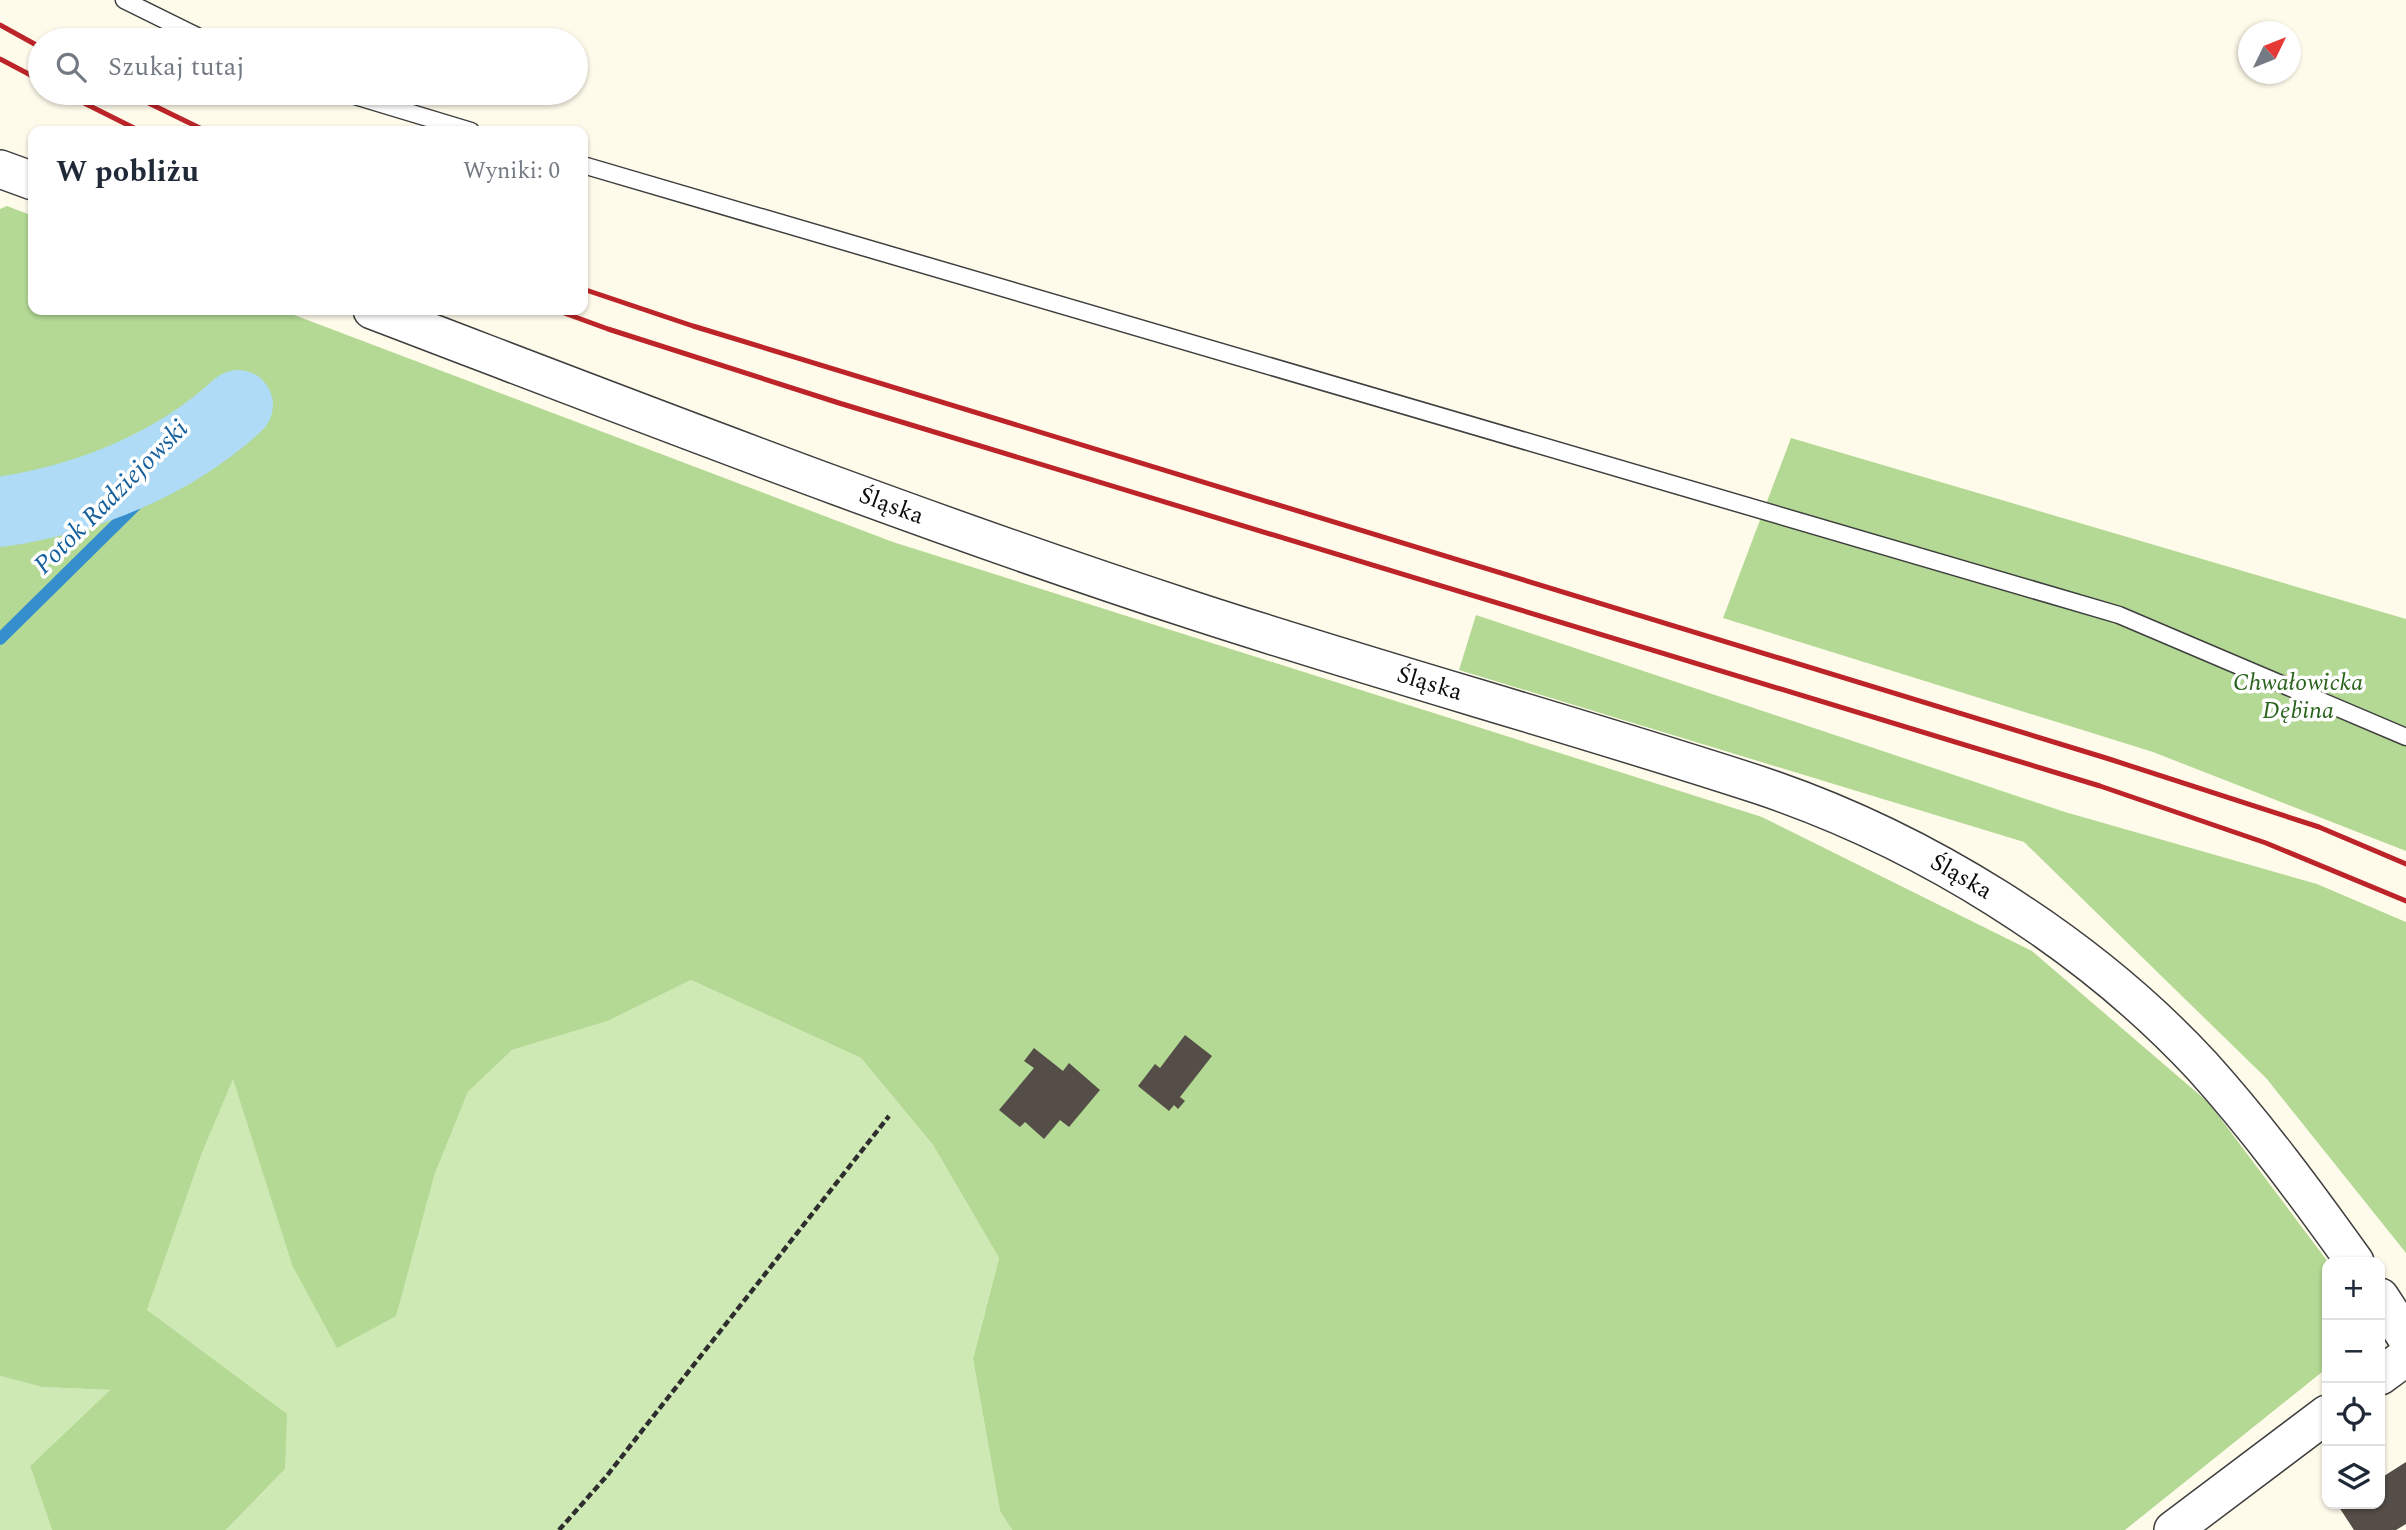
<!DOCTYPE html>
<html lang="pl">
<head>
<meta charset="utf-8">
<style>
	:root { --surface:#fff; --page:#f2f2f3; --text:#1f2937; --muted:#747a83; --line:#e0e1e3 }
	body { margin:0; font-family:Spectral,serif; background:var(--page); color:var(--text) }
	.controls { position:absolute; right:21px; bottom:21px; display:grid; overflow:hidden; border-radius:14px; box-shadow:0 2px 5px #0004 }
	.controls button { width:63px; height:63px; display:grid; place-items:center; padding:0; border:0; border-bottom:2px solid var(--line); background:var(--surface); color:var(--text); font:35px sans-serif }
	.compass { position:absolute; left:2238px; top:21px; width:63px; height:63px; border-radius:50%; background:var(--surface); box-shadow:0 2px 5px #0004; rotate:47deg }
	.list { margin:0; padding:0; list-style:none }
	h2 { display:flex; justify-content:space-between; align-items:center; height:91px; margin:0; padding:0 28px; font-size:30px }
	h2 small { font-size:23px; font-weight:400; color:var(--muted) }
	.icon { flex:none; width:38px; height:38px; fill:none; stroke:currentColor; stroke-width:2; stroke-linecap:round; stroke-linejoin:round }
	.map { position:relative; flex:none; width:2406px; height:1530px; overflow:hidden }
	.search { position:absolute; background:var(--surface); box-shadow:0 2px 5px #0004; left:28px; top:28px; width:560px; height:77px; display:flex; align-items:center; gap:18px; box-sizing:border-box; padding:0 24px; border-radius:38px; color:var(--muted); font-size:26px }
	.panel { position:absolute; background:var(--surface); box-shadow:0 2px 5px #0004; left:28px; top:126px; width:560px; height:189px; border-radius:14px }
	.map>svg:first-child { display:block }
	.green { fill:#cfe9b5 }
	.forest { fill:#b3d994 }
	.lines { fill:none; stroke-linecap:round; stroke-linejoin:round }
	.stream { stroke:#368fcd; stroke-width:12 }
	.river { stroke:#afdbf6; stroke-width:70 }
	.building { fill:#544d48 }
	.service-casing { stroke:#3f3f3f; stroke-width:19 }
	.tertiary-casing { stroke:#3f3f3f; stroke-width:40 }
	.path { stroke:#2e2e2e; stroke-width:4.5; stroke-dasharray:7 3.5; stroke-linecap:butt }
	.service { stroke:#fff; stroke-width:16 }
	.tertiary { stroke:#fff; stroke-width:37 }
	.rail { stroke:#bc2429; stroke-width:5 }
	.labels { text-anchor:middle; dominant-baseline:central; stroke-width:7; stroke-linejoin:round; paint-order:stroke }
	.street-label { font-size:24px; fill:#0c0c0c; stroke:#fff }
	.park-label { font-size:24px; font-style:italic; fill:#2a631c; stroke:#fff }
	.water-label { font-size:26px; font-style:italic; fill:#15609d; stroke:#fff }
</style>
</head>
<body>
<div class="map">
<svg width="2406" height="1530" viewBox="0 0 2406 1530">
	<rect width="100%" height="100%" fill="#fffbeb"/>
	<g class="green">
		<path d="M691,980L861,1058L933,1145L999,1258L973,1359L1000,1511L1012,1530H226L285,1469L147,1310L202,1153L233,1078L292,1265L434,1176L468,1092L512,1050L608,1021Z"/>
		<path d="M0,1376L42,1387L110,1390L30,1466L52,1530H0Z"/>
	</g>
	<g class="forest">
		<path d="M7,206L33,216V310H281L893,542L1762,817L2032,951L2209,1103L2328,1262L2327,1368L2125,1530H1012L1000,1511L973,1359L999,1258L933,1145L861,1058L691,980L608,1021L512,1050L468,1092L434,1176L396,1316L337,1348L292,1265L233,1079L202,1153L147,1310L287,1414L285,1469L226,1530H52L30,1466L110,1390L42,1387L0,1376V209Z"/>
		<path d="M1791,438L2406,619V851L2153,752L1723,618Z"/>
		<path d="M1476,615L2065,812L2317,884L2406,922V1253L2266,1078L2024,842L1459,670Z"/>
	</g>
	<g class="lines">
		<path class="stream" d="M0,639L225,417"/>
		<path class="river" d="M0,512C87,499 173,465 238,405"/>
	</g>
	<g class="building">
		<path d="M1185,1035L1212,1056L1180,1097L1185,1101L1178,1109L1174,1105L1169,1111L1138,1086L1155,1064L1160,1068Z"/>
		<path d="M1034,1048L1063,1071L1069,1063L1100,1090L1069,1127L1060,1120L1044,1139L1025,1122L1020,1127L999,1110L1034,1068L1024,1061Z"/>
		<path d="M2406,1462V1524L2396,1530H2354L2337,1504H2380V1469L2384,1476Z"/>
	</g>
	<g class="lines">
		<g class="service-casing">
			<g id="service">
				<path d="M124,0L205,40"/>
				<path d="M345,93L471,131"/>
				<path d="M583,165L2119,615L2406,737"/>
			</g>
		</g>
		<g class="tertiary-casing">
			<g id="tertiary">
				<path d="M0,169L33,181"/>
				<path id="s1" d="M372,310C645,414 918,521 1195,611C1382,672 1572,724 1759,785C1921,839 2085,940 2202,1066C2257,1127 2307,1195 2355,1262"/>
				<path d="M2380,1297L2406,1337"/>
				<path d="M2380,1376L2406,1357"/>
				<path d="M2173,1530L2327,1414"/>
			</g>
		</g>
		<path class="path" d="M559,1530L605,1478L889,1116"/>
		<use href="#service" class="service"/>
		<use href="#tertiary" class="tertiary"/>
		<g class="rail">
			<path d="M0,25L40,47"/>
			<path d="M0,59L40,80"/>
			<path d="M64,93L140,131"/>
			<path d="M128,93L206,131"/>
			<path d="M583,289L693,326L2106,758L2319,827L2406,864"/>
			<path d="M556,310L608,329L839,403L2100,786L2266,843L2406,901"/>
		</g>
	</g>
	<g class="labels">
		<g class="street-label">
			<text stroke="none"><textPath href="#s1" startOffset="555">Śląska</textPath></text>
			<text stroke="none"><textPath href="#s1" startOffset="1122">Śląska</textPath></text>
			<text stroke="none"><textPath href="#s1" startOffset="1689">Śląska</textPath></text>
		</g>
		<g class="park-label">
			<text x="2298" y="683">Chwałowicka<tspan x="2298" dy="28">Dębina</tspan></text>
		</g>
		<g class="water-label">
			<text transform="translate(111 497) rotate(-45)">Potok Radziejowski</text>
		</g>
	</g>
</svg>
<div class="controls">
<button>+</button>
<button>−</button>
<button><svg class="icon" aria-label="locate" viewBox="0 0 24 24"><circle cx="12" cy="12" r="6"/><path d="M12 2v4M12 18v4M2 12h4M18 12h4"/></svg></button>
<button><svg class="icon" aria-label="layers" viewBox="0 0 24 24"><path d="M12 4l9 5-9 5-9-5zM3 14l9 5 9-5"/></svg></button>
</div>
<svg class="compass" viewBox="-18 -18 36 36"><path d="M0-13l5 13h-10z" fill="#e53935"/><path d="M0 13l5-13h-10z" fill="#747a83"/></svg>
<div class="search"><svg class="icon" aria-label="search" viewBox="0 0 24 24"><circle cx="10" cy="10" r="6"/><path d="M15 15l6 6"/></svg>Szukaj tutaj</div>
<section class="panel">
<h2>W pobliżu<small>Wyniki: 0</small></h2>
<ul class="list">
</ul>
</section>
</div>
</body>
</html>
